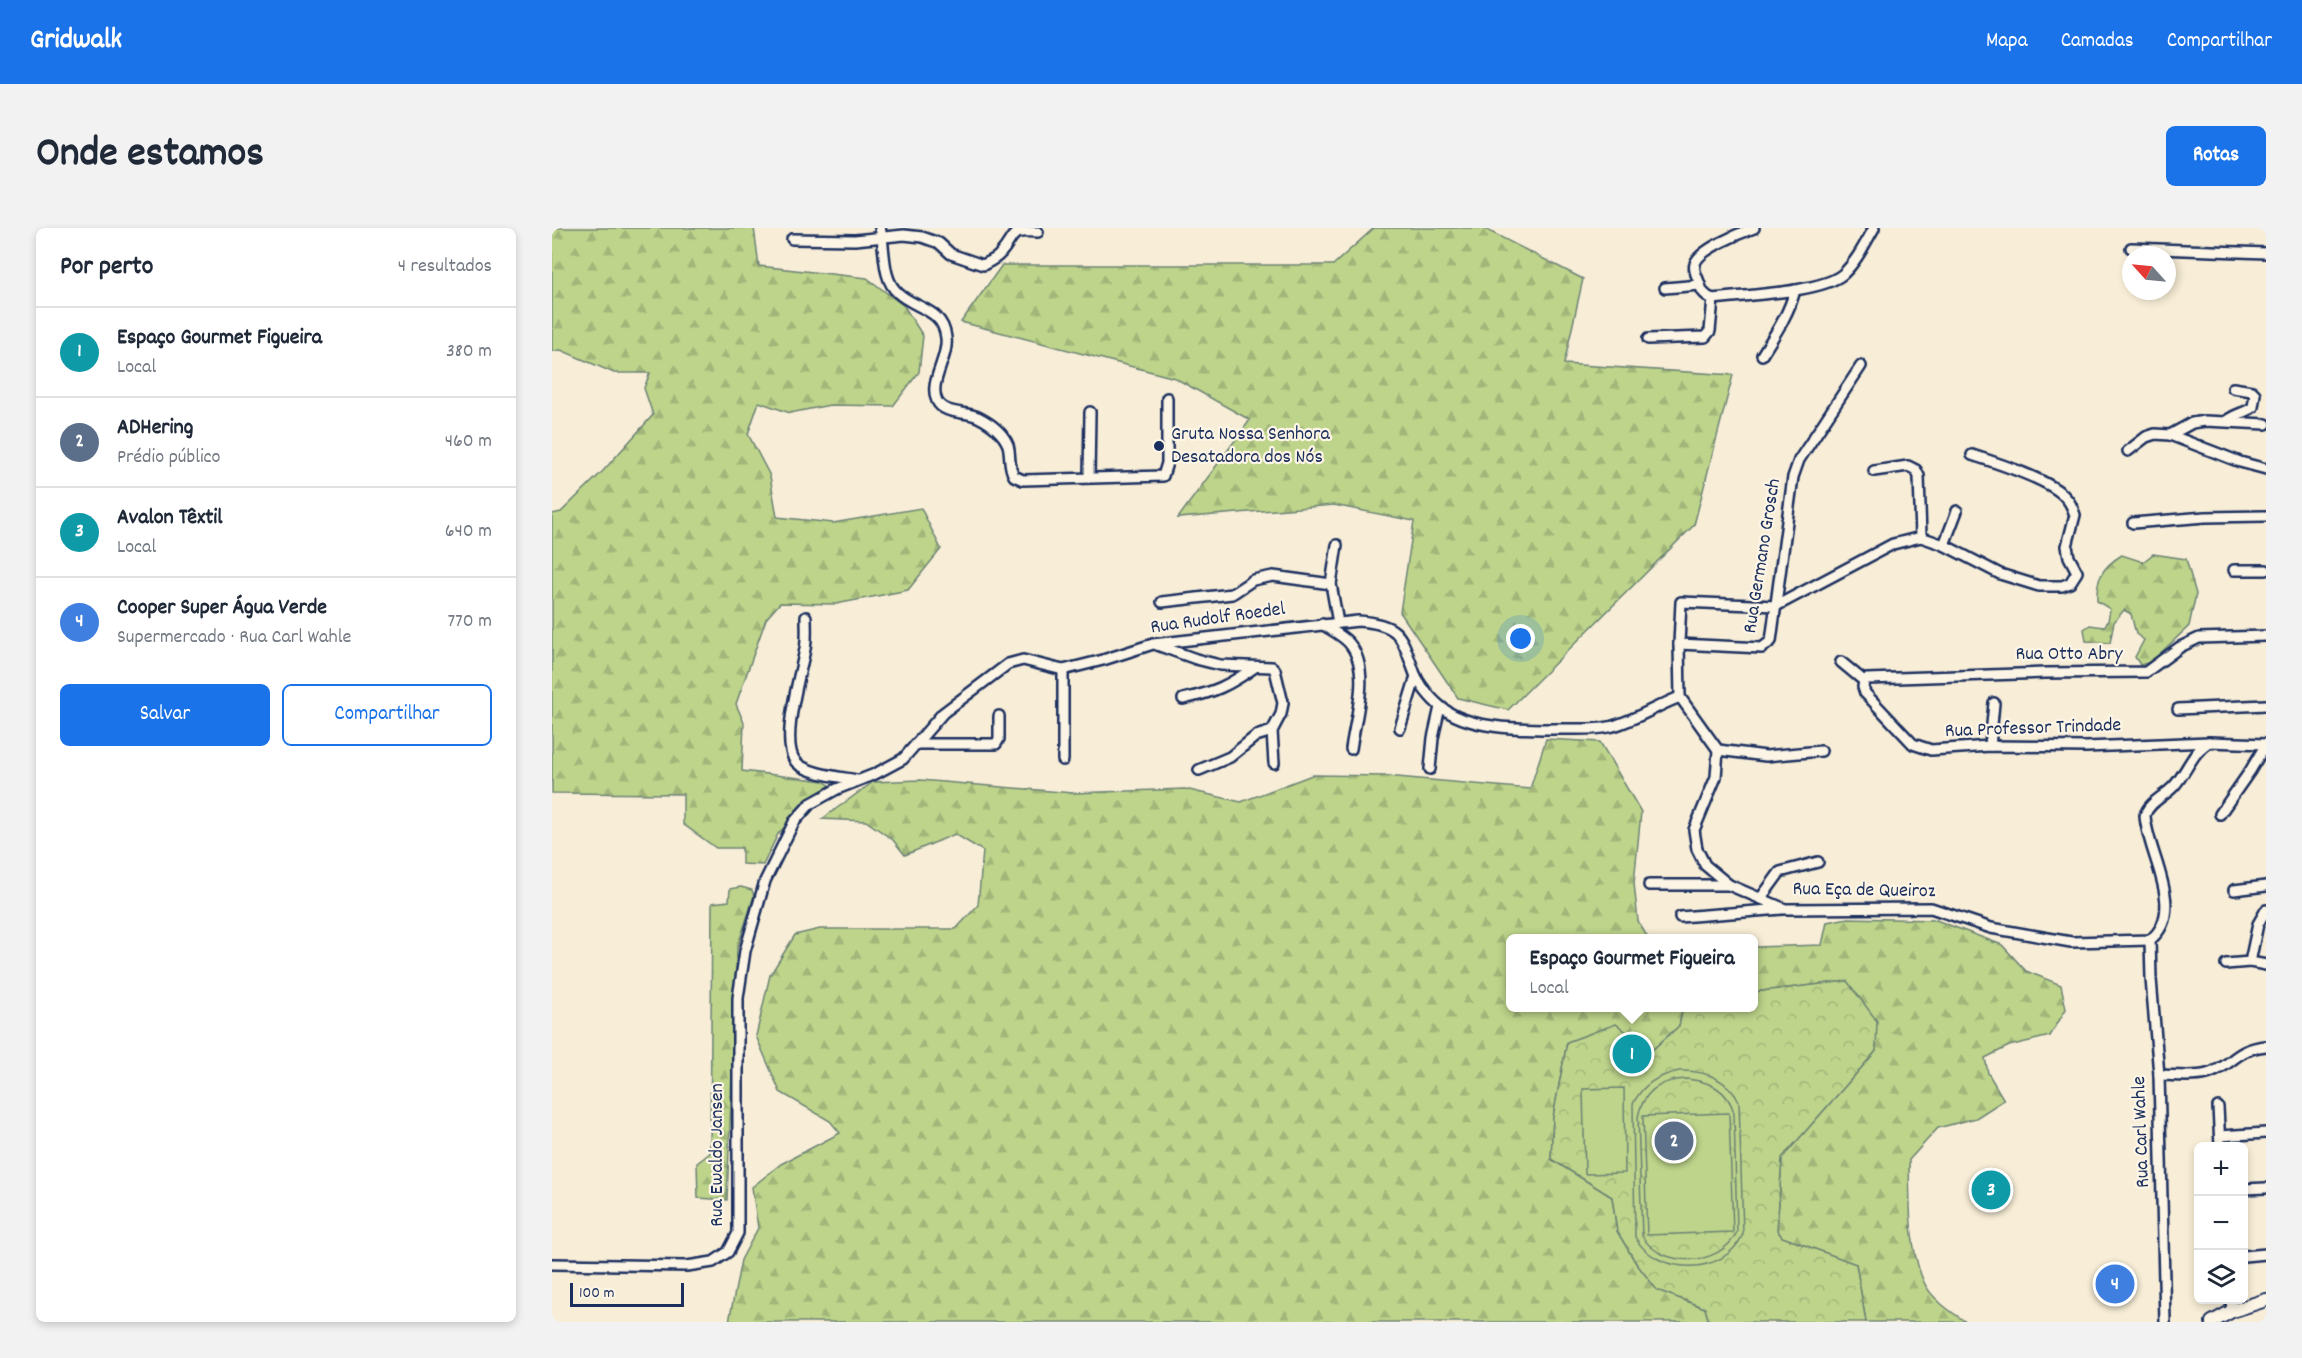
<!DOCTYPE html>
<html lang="pt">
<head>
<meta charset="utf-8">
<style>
	:root { --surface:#fff; --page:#f2f2f3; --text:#1f2937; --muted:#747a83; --line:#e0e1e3; --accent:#1a73e8 }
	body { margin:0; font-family:Dekko,sans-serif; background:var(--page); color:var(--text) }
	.controls { position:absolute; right:18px; bottom:18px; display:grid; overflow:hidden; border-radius:9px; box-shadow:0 3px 9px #0003 }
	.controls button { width:54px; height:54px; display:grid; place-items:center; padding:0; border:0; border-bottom:2px solid var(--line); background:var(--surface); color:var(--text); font:30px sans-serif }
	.compass { position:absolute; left:1570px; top:18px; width:54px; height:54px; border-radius:50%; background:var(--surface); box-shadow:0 3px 9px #0003; rotate:297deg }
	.scale { position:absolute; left:18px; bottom:15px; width:114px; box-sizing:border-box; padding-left:6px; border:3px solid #1b2f5e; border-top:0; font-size:16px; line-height:21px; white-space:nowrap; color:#1b2f5e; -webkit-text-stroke:4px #fcf5e5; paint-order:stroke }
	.you { position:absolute; left:969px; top:411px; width:21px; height:21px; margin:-15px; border:4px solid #fff; border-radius:50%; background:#1a73e8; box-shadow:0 0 0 9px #1a73e833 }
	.badge { display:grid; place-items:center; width:39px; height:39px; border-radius:50%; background:var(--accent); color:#fff; font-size:20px; font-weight:700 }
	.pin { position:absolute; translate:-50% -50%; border:3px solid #fff; box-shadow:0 2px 6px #0006 }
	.popup { position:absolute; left:954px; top:706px; width:252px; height:78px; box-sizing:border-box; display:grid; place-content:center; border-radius:9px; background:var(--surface); filter:drop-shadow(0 2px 4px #0005); font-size:20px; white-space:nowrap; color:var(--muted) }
	.popup b { font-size:22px; color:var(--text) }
	.popup::after { content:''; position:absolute; left:50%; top:100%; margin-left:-12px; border:12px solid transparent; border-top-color:var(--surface) }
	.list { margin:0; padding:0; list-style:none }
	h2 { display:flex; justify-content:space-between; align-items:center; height:78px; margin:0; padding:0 24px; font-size:26px }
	h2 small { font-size:20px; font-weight:400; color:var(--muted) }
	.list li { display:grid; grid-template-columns:39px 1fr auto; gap:18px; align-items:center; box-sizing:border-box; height:90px; padding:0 24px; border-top:2px solid var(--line) }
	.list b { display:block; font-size:22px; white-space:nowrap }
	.list p { margin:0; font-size:20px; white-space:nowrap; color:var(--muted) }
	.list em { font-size:20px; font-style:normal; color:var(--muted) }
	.actions { display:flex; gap:12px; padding:18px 24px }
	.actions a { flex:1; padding:14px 0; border:2px solid var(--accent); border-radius:9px; text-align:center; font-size:21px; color:var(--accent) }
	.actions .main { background:var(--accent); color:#fff }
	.icon { flex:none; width:33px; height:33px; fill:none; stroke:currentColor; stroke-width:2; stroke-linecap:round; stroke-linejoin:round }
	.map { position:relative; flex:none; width:1714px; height:1094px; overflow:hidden; border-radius:9px }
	header { display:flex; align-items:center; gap:36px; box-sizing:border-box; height:84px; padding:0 30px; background:var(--accent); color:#fff }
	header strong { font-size:28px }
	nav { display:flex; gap:33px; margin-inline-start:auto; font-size:21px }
	.intro { display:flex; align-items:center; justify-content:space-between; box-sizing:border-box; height:144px; padding:0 36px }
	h1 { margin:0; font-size:42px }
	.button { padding:15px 27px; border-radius:9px; background:var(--accent); color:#fff; font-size:21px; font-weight:700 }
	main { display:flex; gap:36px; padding:0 36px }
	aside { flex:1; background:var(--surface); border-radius:9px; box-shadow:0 3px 9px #0003 }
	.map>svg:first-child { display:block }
	.forest { fill:url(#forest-firs); stroke:#6c8274; stroke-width:1.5 }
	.park { fill:url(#park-crowns); stroke:#6c8274; stroke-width:1.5 }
	.pitch { fill:#bdd48a; stroke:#6c8274; stroke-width:1.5; fill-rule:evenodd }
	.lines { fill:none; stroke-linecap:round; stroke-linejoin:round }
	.minor-casing { stroke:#1b2f5e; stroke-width:14 }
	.major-casing { stroke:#1b2f5e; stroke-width:16 }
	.minor { stroke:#fcf5e5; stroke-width:9 }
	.major { stroke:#fcf5e5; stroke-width:12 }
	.poi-dot { fill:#1b2f5e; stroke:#fcf5e5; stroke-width:2 }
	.labels { text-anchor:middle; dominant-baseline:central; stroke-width:4.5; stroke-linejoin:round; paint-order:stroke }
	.poi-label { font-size:20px; fill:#1b2f5e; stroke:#fcf5e5; text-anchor:start }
	.street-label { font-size:20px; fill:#1b2f5e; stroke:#fcf5e5 }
</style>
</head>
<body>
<header>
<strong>Gridwalk</strong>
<nav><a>Mapa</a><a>Camadas</a><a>Compartilhar</a></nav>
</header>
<div class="intro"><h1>Onde estamos</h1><a class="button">Rotas</a></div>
<main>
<aside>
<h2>Por perto<small>4 resultados</small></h2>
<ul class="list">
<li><span class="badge" style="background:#0f9aa8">1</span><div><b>Espaço Gourmet Figueira</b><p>Local</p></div><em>380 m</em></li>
<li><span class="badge" style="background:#5c6f8a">2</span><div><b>ADHering</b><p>Prédio público</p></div><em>460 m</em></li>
<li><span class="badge" style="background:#0f9aa8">3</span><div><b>Avalon Têxtil</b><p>Local</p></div><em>640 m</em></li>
<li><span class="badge" style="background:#3f7fe0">4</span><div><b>Cooper Super Água Verde</b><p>Supermercado · Rua Carl Wahle</p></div><em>770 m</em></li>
</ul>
<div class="actions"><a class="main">Salvar</a><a>Compartilhar</a></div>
</aside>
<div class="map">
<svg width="1714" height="1094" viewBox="0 0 1714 1094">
	<defs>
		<pattern id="forest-firs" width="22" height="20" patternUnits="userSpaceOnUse" patternTransform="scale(1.5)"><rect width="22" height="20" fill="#bdd48a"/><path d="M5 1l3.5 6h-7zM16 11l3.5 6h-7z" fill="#a2b67a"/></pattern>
		<pattern id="park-crowns" width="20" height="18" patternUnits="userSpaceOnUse" patternTransform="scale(1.5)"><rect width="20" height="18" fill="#bdd48a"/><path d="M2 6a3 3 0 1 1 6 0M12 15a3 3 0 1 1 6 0" fill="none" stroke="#a2b67a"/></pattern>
	</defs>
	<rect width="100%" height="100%" fill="#f8eed7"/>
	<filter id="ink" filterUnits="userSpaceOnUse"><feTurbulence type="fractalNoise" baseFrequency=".0167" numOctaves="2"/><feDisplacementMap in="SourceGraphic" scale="12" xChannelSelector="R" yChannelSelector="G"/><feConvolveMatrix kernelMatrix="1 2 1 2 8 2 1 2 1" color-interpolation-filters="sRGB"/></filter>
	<g filter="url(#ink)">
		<g class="forest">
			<path d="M0,0H202L207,38L315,50L352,78L371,108L367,144L341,178L278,177L238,185L207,174L196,206L218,248L225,289L281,295L369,280L389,321L356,362L284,376L228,375L214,391L184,476L192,495L190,543L272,553L280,559L262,567L226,606L211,637L190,636V620H164L131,596V566L0,565V286L9,284L51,243L101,187L92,160L98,145H62L9,122L0,123Z"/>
			<path d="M822,0H931L1031,51L1012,136L1181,147L1142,297L956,482L906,470L848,384L862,293L782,277L626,290L698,192L623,150L409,94L450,37H781Z"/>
			<path d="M1601,326L1634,331L1644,366L1637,398L1599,434L1588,437L1583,429L1592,412L1584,406L1579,386L1572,382L1562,394L1558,415L1534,413L1532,401L1538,397L1552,399L1556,393L1558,381L1545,373C1544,351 1550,339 1570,327L1591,334Z"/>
			<path d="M994,511L1048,514L1089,584L1082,655L1086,693L1096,710H958V780H1131L1127,798L1099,823L1064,796L1015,814L1001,889L999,931L1060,969L1065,1003L1084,1035L1106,1062L1153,1080L1157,1094H177L189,1032L206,1000L200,959L229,936L288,905L278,893L228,864L204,808L218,747L243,707L268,701H404L426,677L431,623L403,606L353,627L341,612L314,593L270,591L321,554L368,552L521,565L633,561L689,574L760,547L834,548L978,561Z"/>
			<path d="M189,659L200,662L202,668L185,721L175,972L146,970L145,935L158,925L160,675L177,673L178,661Z"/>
			<path d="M1296,690L1384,692L1450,717L1474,743L1509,757L1514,781L1498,808L1457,818L1433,830L1436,845L1452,872L1424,890L1386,900L1357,932C1358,971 1356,1016 1371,1052C1378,1070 1399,1084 1414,1094H1314L1304,1036L1230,1009L1225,1002L1230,930L1324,823L1295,753L1202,764V719L1270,717L1275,694Z"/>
		</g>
		<path class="park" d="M1295,753L1325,793L1324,823L1230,930L1225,1002L1230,1009L1304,1036L1314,1094H1157L1153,1080L1105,1062L1084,1035L1065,1003L1060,969L999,931L1001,889L1015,814L1064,796L1099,823L1127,798L1131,780H1202V764Z"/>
		<g class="pitch">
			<path d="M1127,843C1152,842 1174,850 1187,873L1191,1006C1173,1049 1104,1048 1083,1009L1081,876C1091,856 1105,848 1127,843ZM1134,851C1157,853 1176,861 1182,885L1185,1004C1169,1039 1109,1041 1090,1008L1086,889C1091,863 1109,852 1134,851Z"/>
			<path d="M1072,860L1073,945L1033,946L1031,861Z"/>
			<path d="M1177,885L1181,1004L1095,1007L1091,888Z"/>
		</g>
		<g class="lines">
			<g class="minor-casing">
				<g id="minor">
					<path d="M328,0C334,21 329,50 346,65C363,81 391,80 394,110C397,130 376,154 385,173C392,187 414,183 426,189C438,195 451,205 456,217C459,228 456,238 462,248L471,252L611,248L615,235V170"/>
					<path d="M1202,0C1188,5 1146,22 1143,36C1141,42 1145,48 1147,54C1150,63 1151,67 1161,71C1191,67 1269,65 1291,46C1304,34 1313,16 1322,0"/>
					<path d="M240,11L303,12L352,7L370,9L387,15L399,26L431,37C437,34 444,31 448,26C465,7 455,2 486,4"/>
					<path d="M1579,20L1714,25"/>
					<path d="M1113,60L1148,57"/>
					<path d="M1096,111L1153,109L1158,103L1161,71"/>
					<path d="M1210,127C1223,106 1237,86 1243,62"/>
					<path d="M1674,193C1683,186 1693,185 1701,179L1703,166L1700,163L1681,160"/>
					<path d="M1618,207L1640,195L1653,193L1714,196"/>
					<path d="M1576,223L1594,209L1603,206L1618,207L1688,234L1714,241"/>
					<path d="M1420,227C1442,234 1500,252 1514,270C1518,274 1521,281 1523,287L1515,318L1517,329L1525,344L1518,355L1510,358H1487L1448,346L1392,317L1369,309L1341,316L1224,378L1129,374L1127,416L1128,469L1166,522L1164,549L1142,602L1145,621L1153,637L1177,657L1233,681L1379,680L1439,700L1519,714L1598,712C1636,682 1594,624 1593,587C1597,574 1613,568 1622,558C1635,544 1640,524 1657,514"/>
					<path d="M1322,243L1356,238L1364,242L1367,248L1369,309"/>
					<path d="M537,249L538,184"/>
					<path d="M1581,295L1653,289L1714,288"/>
					<path d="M785,317L779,356L786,395"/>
					<path d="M1392,317L1405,283"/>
					<path d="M1682,342H1714"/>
					<path d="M610,374L680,366L701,352L721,348L779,356"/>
					<path d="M254,389C254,400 255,411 253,421C249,445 227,515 244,534C255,546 289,549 305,552"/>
					<path d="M770,396C779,402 790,407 797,415C820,442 803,490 799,521"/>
					<path d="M1127,416L1210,420L1219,413L1241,249L1247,232L1309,138"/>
					<path d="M605,417L644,431L668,437L720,439L723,442L731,475L729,486L720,503L722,535"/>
					<path d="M1289,434L1312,453L1311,459L1313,465L1361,516L1379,522L1438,518L1534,519L1657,514L1714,516"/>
					<path d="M1312,453L1315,451L1493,445L1594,444L1628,419L1647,410L1714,408"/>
					<path d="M631,471C663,464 676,458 703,439"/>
					<path d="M1626,481L1714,477"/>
					<path d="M848,500L864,448"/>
					<path d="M364,516H444L447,511V488"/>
					<path d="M1438,518L1442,475"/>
					<path d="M1166,522L1214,528L1269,523"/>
					<path d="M511,532V442"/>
					<path d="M878,541L881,510L888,479"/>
					<path d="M647,542L678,529L704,508L720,503"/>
					<path d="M1668,586L1698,543L1714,516"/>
					<path d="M1097,657H1177"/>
					<path d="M1682,662L1714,658"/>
					<path d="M1209,670L1228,644L1266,634"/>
					<path d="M1128,689L1230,681"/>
					<path d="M1598,712L1599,751L1607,847L1613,1094"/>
					<path d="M1698,734L1714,737"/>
					<path d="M1674,736L1698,734L1706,696L1714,682"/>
					<path d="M1607,847C1621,847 1641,850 1655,846C1680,839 1682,821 1714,818"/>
					<path d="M1666,879L1668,918"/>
					<path d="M1668,908L1714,905"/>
					<path d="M1692,961L1714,960"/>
					<path d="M1692,1028L1714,1026"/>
					<path d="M0,1036L135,1038L161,1034L176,1024L186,1005V770L193,723L213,653L242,594L258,576L285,561L323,546L351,531L391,485L456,436L471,432L511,442L551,432L601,416L806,393C850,396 849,409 863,446C867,456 879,471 888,478C916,503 976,501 1011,501C1026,501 1042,502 1057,499C1080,494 1106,477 1128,469"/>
					<path d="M1679,1072L1680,1083"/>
				</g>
			</g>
			<g class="major-casing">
				<path id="major" d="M1660,1094L1680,1083L1714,1072"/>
			</g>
			<use href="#minor" class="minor"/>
			<use href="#major" class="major"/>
		</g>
	</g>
	<circle class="poi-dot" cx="607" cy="218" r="6"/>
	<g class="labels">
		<g class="poi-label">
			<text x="619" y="207">Gruta Nossa Senhora<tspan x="619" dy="23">Desatadora dos Nós</tspan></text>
		</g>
		<g class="street-label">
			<text transform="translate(1211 328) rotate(-81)">Rua Germano Grosch</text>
			<text transform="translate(666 391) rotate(-8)">Rua Rudolf Roedel</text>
			<text x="1517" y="427">Rua Otto Abry</text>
			<text transform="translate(1481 501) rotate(-2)">Rua Professor Trindade</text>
			<text transform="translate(1312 663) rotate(1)">Rua Eça de Queiroz</text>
			<text transform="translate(1590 904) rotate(-92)">Rua Carl Wahle</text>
			<text transform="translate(166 927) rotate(-90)">Rua Ewaldo Jansen</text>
		</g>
	</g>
</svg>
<div class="controls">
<button>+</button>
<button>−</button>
<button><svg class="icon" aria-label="layers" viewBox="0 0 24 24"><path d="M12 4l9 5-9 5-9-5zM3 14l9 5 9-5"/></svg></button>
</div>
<svg class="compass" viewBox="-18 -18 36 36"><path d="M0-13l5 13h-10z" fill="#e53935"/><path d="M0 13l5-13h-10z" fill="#747a83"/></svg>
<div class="scale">100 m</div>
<div class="you"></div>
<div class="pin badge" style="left:1080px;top:826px;background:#0f9aa8">1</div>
<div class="popup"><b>Espaço Gourmet Figueira</b>Local</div>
<div class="pin badge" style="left:1122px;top:913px;background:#5c6f8a">2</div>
<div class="pin badge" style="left:1439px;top:962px;background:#0f9aa8">3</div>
<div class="pin badge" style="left:1563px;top:1056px;background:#3f7fe0">4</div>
</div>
</main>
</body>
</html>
